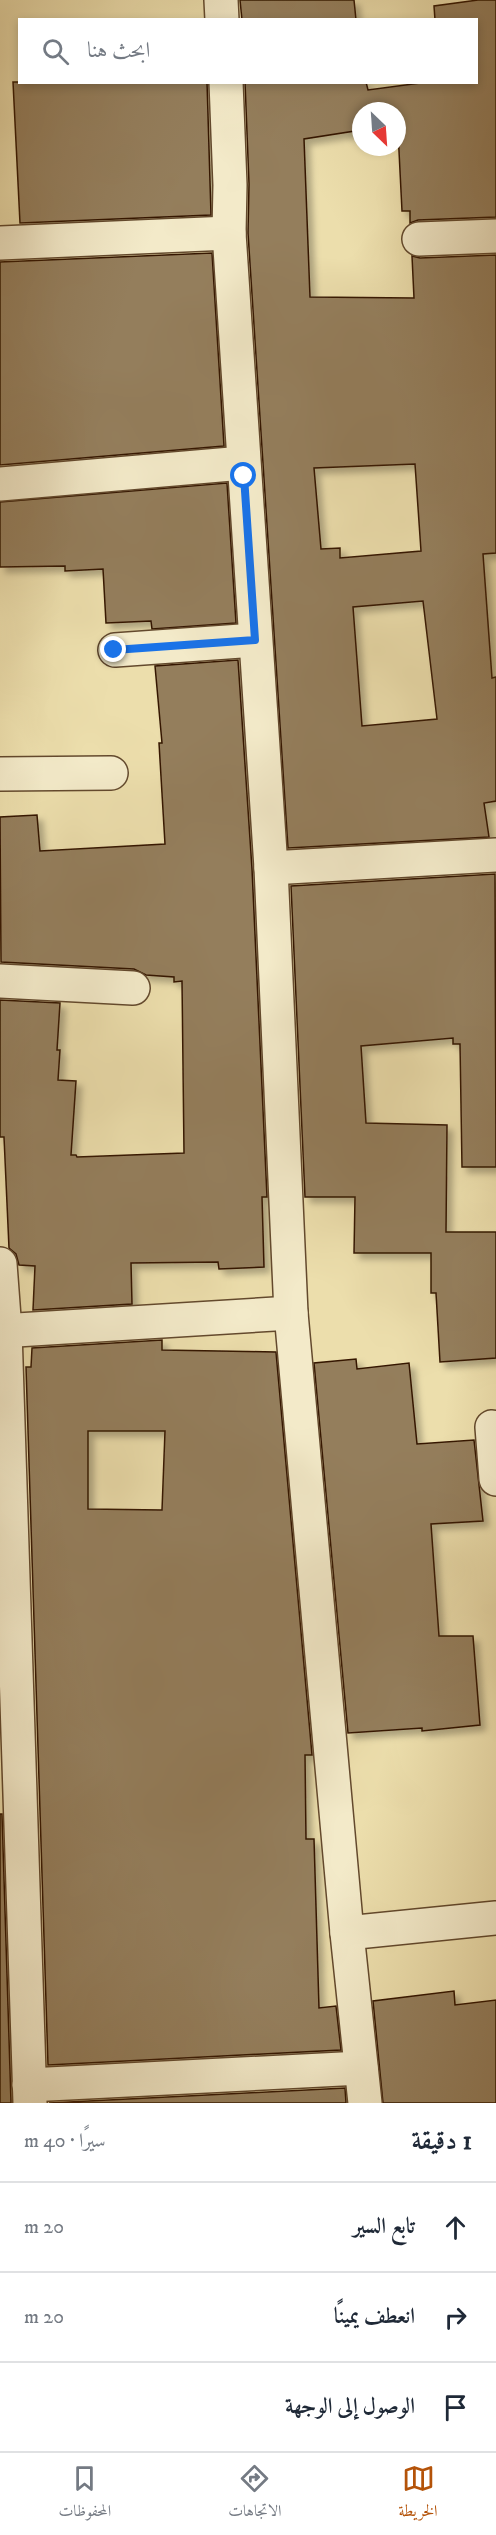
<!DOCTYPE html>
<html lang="ar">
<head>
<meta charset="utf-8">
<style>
	:root { --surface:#fff; --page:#f6f6f7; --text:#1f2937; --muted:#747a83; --line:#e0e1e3; --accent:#b45309 }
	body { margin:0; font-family:"IM FELL DW Pica",Amiri,serif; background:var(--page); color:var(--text); direction:rtl }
	.compass { position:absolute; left:352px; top:102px; width:54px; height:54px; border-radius:50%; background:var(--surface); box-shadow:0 3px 9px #0003; rotate:155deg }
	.stop { position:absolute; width:18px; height:18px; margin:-14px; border:4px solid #1a73e8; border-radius:50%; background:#fff }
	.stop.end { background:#1a73e8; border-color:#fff; box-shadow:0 2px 6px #0008 }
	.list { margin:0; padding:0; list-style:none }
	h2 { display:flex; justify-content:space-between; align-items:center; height:78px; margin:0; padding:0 24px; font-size:26px }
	h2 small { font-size:20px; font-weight:400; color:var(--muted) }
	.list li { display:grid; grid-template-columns:39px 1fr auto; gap:18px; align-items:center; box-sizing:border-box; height:90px; padding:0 24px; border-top:2px solid var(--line) }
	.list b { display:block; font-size:22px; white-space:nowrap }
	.list em { font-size:20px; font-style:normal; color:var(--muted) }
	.icon { flex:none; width:33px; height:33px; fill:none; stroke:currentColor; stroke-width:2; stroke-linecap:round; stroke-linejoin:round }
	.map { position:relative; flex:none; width:496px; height:2103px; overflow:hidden; direction:ltr }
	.search { position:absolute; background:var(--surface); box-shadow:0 3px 9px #0003; left:18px; right:18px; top:18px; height:66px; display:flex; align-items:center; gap:15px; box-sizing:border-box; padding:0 21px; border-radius:0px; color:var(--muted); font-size:22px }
	.sheet { height:348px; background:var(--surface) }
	nav { display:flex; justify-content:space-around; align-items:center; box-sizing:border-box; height:84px; border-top:2px solid var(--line); background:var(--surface); font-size:16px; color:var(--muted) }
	nav a { display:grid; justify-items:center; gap:3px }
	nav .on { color:var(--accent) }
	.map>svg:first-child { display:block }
	.building { fill:#947e5b; stroke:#351703; stroke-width:1.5; fill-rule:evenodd; filter:url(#shadow) }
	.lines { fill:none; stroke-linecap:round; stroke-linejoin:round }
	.street-casing { stroke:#63492d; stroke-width:36 }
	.street { stroke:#f3eac9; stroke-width:33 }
	.route { stroke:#1a73e8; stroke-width:8 }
</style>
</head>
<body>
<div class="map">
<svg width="496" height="2103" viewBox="0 0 496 2103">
	<defs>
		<filter id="shadow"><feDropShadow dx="5.5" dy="5.5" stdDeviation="3" flood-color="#0004"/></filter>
	</defs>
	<rect width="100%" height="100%" fill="#ecdeac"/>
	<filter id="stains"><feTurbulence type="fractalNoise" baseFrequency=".00333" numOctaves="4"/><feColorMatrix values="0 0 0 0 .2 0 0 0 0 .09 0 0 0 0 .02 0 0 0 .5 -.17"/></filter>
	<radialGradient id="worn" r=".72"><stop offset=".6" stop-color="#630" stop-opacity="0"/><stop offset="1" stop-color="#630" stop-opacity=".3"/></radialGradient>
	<g class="building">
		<path d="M240,0H354L356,20H242Z"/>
		<path d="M478,0H496V217L418,220L410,223V211H402L397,111H361V130L304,139L310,297L414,298L412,256L420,258L496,255V553L483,554L492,678L496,677V801L484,803L489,837L288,848L248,233L249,184L245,82H366L368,90L428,82H477V20H435L434,6ZM415,464L421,551L340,558V548L321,549L314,468ZM423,601L437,719L362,726L353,607Z"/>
		<path d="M13,82H207L211,215L20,223Z"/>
		<path d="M212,253L224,446L0,465V262Z"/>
		<path d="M227,483L236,623L152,629L151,621L106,623L103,569L65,571V566L0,567V502Z"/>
		<path d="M238,660L252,869L267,1197H262L264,1267L219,1269L218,1262L131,1263L132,1304L33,1310L35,1266L19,1265L16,1254L9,1248L4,1137H0V1000L60,1003L57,1050H60L58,1080L76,1081L71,1155H76L77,1157L184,1153L182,981L174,982V977L146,975L134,969L1,962L0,817L37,815L40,851L165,844L159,743H162L155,666Z"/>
		<path d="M495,874L496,1167H462L460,1044H453V1038L361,1046L366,1123L447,1125L446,1232H496V1358L440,1362L436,1293H431V1253H354L355,1197H305L291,886Z"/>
		<path d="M162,1340V1350L276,1352L312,1755H305L306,1839H314L319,2008L336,2006L341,2050L48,2065L26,1367H31L32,1348ZM88,1431H165L162,1510L88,1509Z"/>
		<path d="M356,1359L357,1369L409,1363L417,1444L474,1440L483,1521L431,1524L439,1636H473L480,1725L422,1731V1728L348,1733L314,1363Z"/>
		<path d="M0,1814H2L11,2103H0Z"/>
		<path d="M454,1991L455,2005L496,2000V2103H383L373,2001Z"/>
		<path d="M345,2088L346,2103H49Z"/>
	</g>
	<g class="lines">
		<g class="street-casing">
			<g id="street">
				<path d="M221,0L222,20"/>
				<path d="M226,82L230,185L229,233L271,868L291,1313L347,1933L365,2103"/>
				<path d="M419,239L496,236"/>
				<path d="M0,243L229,233"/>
				<path d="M0,484L243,463"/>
				<path d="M115,650L255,640"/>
				<path d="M0,774L111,773"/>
				<path d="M271,868L496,855"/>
				<path d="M0,981L133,988"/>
				<path d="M0,1264L5,1331L30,2103"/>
				<path d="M0,1331L291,1313"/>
				<path d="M492,1427L496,1479"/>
				<path d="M347,1933L496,1918"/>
				<path d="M29,2085L361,2068"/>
			</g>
		</g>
		<use href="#street" class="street"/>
	</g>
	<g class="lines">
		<path class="route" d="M114,650L255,640L244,476"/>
	</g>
	<rect width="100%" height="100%" filter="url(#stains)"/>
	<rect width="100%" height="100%" fill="url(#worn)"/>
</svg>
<svg class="compass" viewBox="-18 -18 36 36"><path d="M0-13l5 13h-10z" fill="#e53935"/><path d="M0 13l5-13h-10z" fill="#747a83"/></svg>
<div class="stop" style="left:244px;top:476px"></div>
<div class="stop end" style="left:114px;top:650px"></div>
<div class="search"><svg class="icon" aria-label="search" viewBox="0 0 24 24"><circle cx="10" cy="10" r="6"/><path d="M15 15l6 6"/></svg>ابحث هنا</div>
</div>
<section class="sheet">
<h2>1 دقيقة<small>سيرًا · 40 m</small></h2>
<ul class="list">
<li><svg class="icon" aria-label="ahead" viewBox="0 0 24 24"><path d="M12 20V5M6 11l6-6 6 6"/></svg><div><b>تابع السير</b></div><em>20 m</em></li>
<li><svg class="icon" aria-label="right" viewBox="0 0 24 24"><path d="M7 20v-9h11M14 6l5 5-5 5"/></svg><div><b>انعطف يمينًا</b></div><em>20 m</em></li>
<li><svg class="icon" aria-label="arrive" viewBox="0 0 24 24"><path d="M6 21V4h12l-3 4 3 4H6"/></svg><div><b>الوصول إلى الوجهة</b></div></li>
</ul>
</section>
<nav>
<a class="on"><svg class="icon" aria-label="map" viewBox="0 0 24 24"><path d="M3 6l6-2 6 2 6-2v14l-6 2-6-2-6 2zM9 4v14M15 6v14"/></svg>الخريطة</a>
<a><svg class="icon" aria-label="directions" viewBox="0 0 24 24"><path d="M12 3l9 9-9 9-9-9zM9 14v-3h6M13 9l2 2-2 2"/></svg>الاتجاهات</a>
<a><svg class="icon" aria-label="saved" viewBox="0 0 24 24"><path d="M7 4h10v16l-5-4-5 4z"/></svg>المحفوظات</a>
</nav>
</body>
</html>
